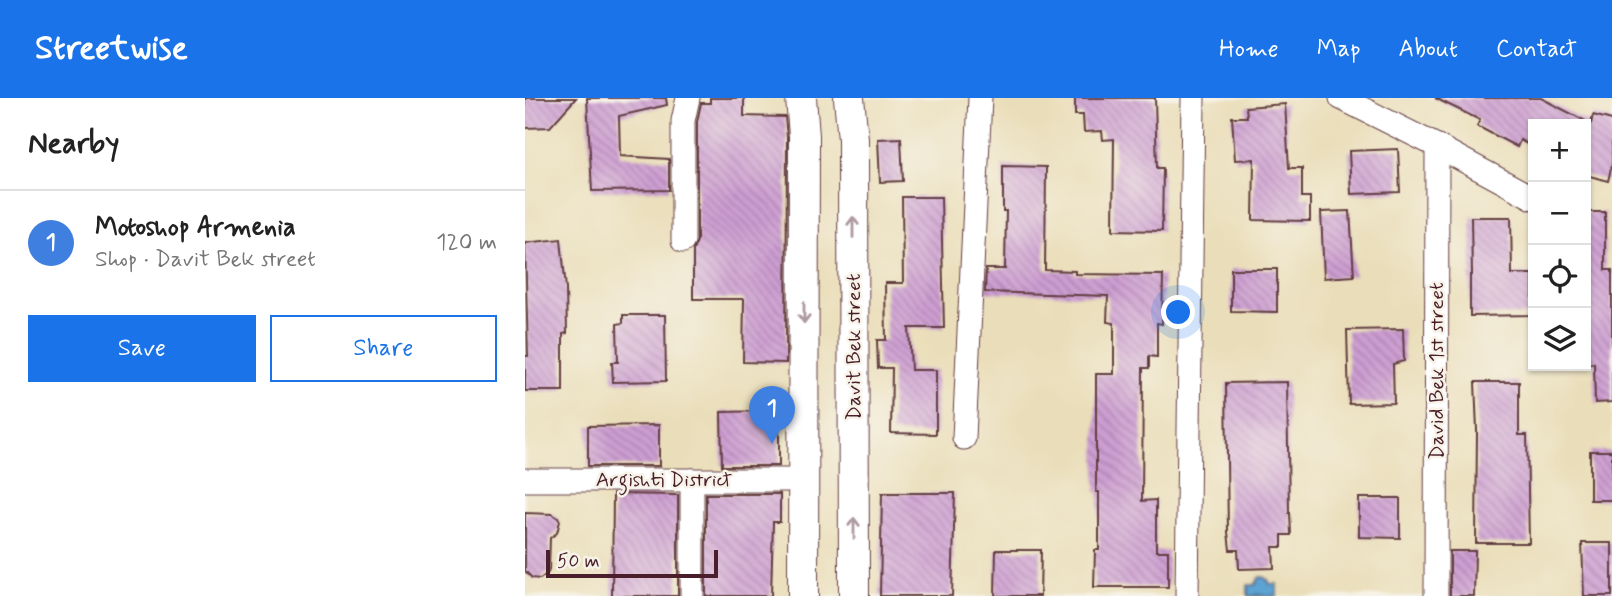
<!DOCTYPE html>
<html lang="en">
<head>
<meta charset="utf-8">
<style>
	:root { --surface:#fff; --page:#f2f2f2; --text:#222; --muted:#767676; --line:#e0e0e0; --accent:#1a73e8 }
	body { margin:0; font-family:Mynerve,sans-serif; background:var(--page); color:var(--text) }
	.controls { position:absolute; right:21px; top:21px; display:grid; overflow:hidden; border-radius:0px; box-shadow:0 2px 5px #0004 }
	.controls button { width:63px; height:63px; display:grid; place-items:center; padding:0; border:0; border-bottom:2px solid var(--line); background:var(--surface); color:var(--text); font:35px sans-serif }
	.scale { position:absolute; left:21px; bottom:18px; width:172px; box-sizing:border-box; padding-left:7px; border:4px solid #4a1f2b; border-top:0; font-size:19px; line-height:24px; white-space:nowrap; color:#4a1f2b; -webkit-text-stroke:5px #f7f3e8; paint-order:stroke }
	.you { position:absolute; left:654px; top:215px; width:24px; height:24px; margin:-18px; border:5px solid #fff; border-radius:50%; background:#1a73e8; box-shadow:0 0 0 10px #1a73e833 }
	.badge { display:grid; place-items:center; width:46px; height:46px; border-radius:50%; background:var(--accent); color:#fff; font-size:23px; font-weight:700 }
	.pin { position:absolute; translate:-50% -58px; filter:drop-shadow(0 2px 4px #0008) }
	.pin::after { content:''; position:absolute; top:37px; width:24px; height:21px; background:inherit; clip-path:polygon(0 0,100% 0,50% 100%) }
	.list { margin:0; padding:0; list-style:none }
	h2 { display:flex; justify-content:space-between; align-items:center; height:91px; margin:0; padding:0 28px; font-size:30px }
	h2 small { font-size:23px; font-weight:400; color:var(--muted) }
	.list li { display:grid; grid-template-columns:46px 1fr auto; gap:21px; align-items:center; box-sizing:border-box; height:105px; padding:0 28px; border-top:2px solid var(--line) }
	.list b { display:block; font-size:26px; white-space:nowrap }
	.list p { margin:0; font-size:23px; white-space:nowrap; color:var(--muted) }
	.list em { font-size:23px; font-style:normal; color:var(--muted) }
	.actions { display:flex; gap:14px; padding:21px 28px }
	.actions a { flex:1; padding:16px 0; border:2px solid var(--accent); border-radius:0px; text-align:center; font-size:24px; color:var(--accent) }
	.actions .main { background:var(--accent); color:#fff }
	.icon { flex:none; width:38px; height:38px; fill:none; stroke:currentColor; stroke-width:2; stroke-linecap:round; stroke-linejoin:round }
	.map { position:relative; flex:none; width:1087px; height:498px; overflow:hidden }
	header { display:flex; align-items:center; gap:42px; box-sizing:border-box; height:98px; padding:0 35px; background:var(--accent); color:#fff }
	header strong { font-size:33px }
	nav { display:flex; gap:38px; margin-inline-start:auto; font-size:24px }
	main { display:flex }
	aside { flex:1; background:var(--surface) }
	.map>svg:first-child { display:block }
	.water { fill:url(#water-waves); stroke:#52617e; stroke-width:2 }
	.building { fill:url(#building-back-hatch) }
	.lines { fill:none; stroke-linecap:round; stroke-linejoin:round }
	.minor-casing { stroke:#623c40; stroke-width:25 }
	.major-casing { stroke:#623c40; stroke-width:32 }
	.minor { stroke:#fff; stroke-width:23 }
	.major { stroke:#fff; stroke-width:30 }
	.oneway { stroke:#ae9aa0 }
	.labels { text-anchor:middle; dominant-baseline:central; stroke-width:5; stroke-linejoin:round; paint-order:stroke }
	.street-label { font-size:21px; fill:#4a1f2b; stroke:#f7f3e8 }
</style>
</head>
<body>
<header>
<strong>Streetwise</strong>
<nav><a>Home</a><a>Map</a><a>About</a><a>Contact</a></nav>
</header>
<main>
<aside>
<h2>Nearby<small></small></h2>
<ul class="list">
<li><span class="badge" style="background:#3f7fe0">1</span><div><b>Motoshop Armenia</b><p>Shop · Davit Bek street</p></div><em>120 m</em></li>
</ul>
<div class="actions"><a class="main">Save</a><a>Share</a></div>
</aside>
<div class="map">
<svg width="1087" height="498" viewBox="0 0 1087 498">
	<defs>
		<pattern id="water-waves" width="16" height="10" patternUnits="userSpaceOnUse" patternTransform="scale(1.75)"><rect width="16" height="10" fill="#5ba3d2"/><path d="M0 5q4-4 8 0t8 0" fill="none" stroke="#4d84ab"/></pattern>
		<pattern id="building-back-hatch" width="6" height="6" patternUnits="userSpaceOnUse" patternTransform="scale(1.75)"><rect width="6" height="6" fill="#cd9ed2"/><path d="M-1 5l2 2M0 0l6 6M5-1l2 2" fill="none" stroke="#a880ab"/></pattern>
	</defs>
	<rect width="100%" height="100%" fill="#f7f3e8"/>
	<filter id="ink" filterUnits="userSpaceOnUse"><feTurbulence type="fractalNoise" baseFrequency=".0143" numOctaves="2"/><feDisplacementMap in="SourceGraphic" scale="14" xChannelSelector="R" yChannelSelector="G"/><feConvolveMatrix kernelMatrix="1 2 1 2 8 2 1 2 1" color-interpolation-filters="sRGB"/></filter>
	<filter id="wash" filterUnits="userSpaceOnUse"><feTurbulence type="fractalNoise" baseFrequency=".00686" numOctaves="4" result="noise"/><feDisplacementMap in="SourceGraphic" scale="28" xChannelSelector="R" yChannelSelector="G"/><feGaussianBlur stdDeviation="1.57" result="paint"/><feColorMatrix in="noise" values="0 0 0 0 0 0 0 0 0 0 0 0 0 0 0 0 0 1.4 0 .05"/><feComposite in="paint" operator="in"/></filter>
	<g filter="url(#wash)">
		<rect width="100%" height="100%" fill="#eadeba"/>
		<path class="water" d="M735,479H739L743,482L745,486H752V498H723V487H730Z"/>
		<g id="blocks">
			<g class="building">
				<path d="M0,0H51L25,29L0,30Z"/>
				<path d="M62,0H141L142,7L94,18L95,58L144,61V92L67,93Z"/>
				<path d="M185,0H219V18L260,19L262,39L261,265L218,264L219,201H168V152L172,143V24L176,5H185Z"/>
				<path d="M550,0H630L632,70H638L637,133L588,132L589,41L578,42L577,33L559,34L558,17H550Z"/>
				<path d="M910,0H1016L1066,26L1068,17L1087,22V66L1083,83L1061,77V26H1008V49L995,42L992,49L952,28L955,22Z"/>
				<path d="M760,6L764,70H777V99H785V123L728,122L729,61L710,62L707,19H722L721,9Z"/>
				<path d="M376,40L378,83L355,84L353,41Z"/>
				<path d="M873,51L875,94L826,96L824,53Z"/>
				<path d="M478,68L521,69L520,172L550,173V176L638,177L637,226L632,225V259L624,258V270H618L617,403L631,402V453H643V489H569L570,452H574V394H571V276H589V225L582,224L583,198L460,194L461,171H480L481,113H478Z"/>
				<path d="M377,99H416L419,230H384L386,272H411V336L366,335L367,270H353L352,242H361L360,185H378Z"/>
				<path d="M825,113L829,178L799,180L796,114Z"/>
				<path d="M1061,114H1080V172H1087V304L1070,305L1069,265L1063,266Z"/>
				<path d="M946,119H986L987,176H1008V217L945,218V177H947Z"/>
				<path d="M36,141L41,191L42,235L38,236V293H0V258H3L0,145Z"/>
				<path d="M706,171H752V214L706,213Z"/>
				<path d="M98,217H140L141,283L88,284L87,264H93L92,226L98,225Z"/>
				<path d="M878,231L879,263L868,266L869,305L824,306L822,232Z"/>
				<path d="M762,284L764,415H765L766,437H757V449H748L749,470L714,471L713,452H705L703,434L701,285Z"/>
				<path d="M950,284H994V337H1002L1004,445H951L952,332Z"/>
				<path d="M254,313V368H197L196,314Z"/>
				<path d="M134,327V368H63V328Z"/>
				<rect x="1065" y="353" width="22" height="49"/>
				<path d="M357,395H430L427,498H355Z"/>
				<path d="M88,396L153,397V498H87Z"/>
				<path d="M181,396H255V424H248L246,498H181Z"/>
				<path d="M834,400H875V440L834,439Z"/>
				<path d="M0,415L27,416L33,420L35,423L32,435L25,440L24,472L23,475L15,481L7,480L0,473Z"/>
				<path d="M1057,445H1087V498H1059Z"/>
				<path d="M471,452H516L515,498H470Z"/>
				<path d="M925,453H950L949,498H925Z"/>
			</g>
		</g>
	</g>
	<g filter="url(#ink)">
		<use href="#blocks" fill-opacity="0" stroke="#623c40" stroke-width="2"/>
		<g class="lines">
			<g class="minor-casing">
				<g id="minor">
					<path d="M816,0L912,48L1008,100"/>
					<path d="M158,143V23L163,0"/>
					<path d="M439,340L455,0"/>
					<path d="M0,382H278"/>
					<path d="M167,382V498"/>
					<path d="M662,498L668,0"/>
					<path d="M911,498L912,48"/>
				</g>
			</g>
			<g class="major-casing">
				<g id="major">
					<path d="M276,0L279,38L278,498"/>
					<path d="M324,0L328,41L329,498"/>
				</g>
			</g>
			<use href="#minor" class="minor"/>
			<use href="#major" class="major"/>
		</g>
		<defs><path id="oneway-shaft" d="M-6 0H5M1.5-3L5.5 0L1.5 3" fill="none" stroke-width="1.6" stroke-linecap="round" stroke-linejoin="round" transform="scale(1.75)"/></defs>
		<g class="oneway">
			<use href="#oneway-shaft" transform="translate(328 129) rotate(-90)"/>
			<use href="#oneway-shaft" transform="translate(279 215) rotate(90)"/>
			<use href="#oneway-shaft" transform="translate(329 430) rotate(-90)"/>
		</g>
	</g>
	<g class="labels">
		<g class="street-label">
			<text transform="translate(329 249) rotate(-90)">Davit Bek street</text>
			<text transform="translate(912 273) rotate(-90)">David Bek 1st street</text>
			<text x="139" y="382">Argishti District</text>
		</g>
	</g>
</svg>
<div class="controls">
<button>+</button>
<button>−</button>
<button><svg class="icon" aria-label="locate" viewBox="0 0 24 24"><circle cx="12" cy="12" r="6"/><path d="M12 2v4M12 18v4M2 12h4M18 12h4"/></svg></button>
<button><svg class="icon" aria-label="layers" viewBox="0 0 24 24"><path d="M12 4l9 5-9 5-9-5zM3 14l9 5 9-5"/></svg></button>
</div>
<div class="scale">50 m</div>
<div class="you"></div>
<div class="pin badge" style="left:247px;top:346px;background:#3f7fe0">1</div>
</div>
</main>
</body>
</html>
